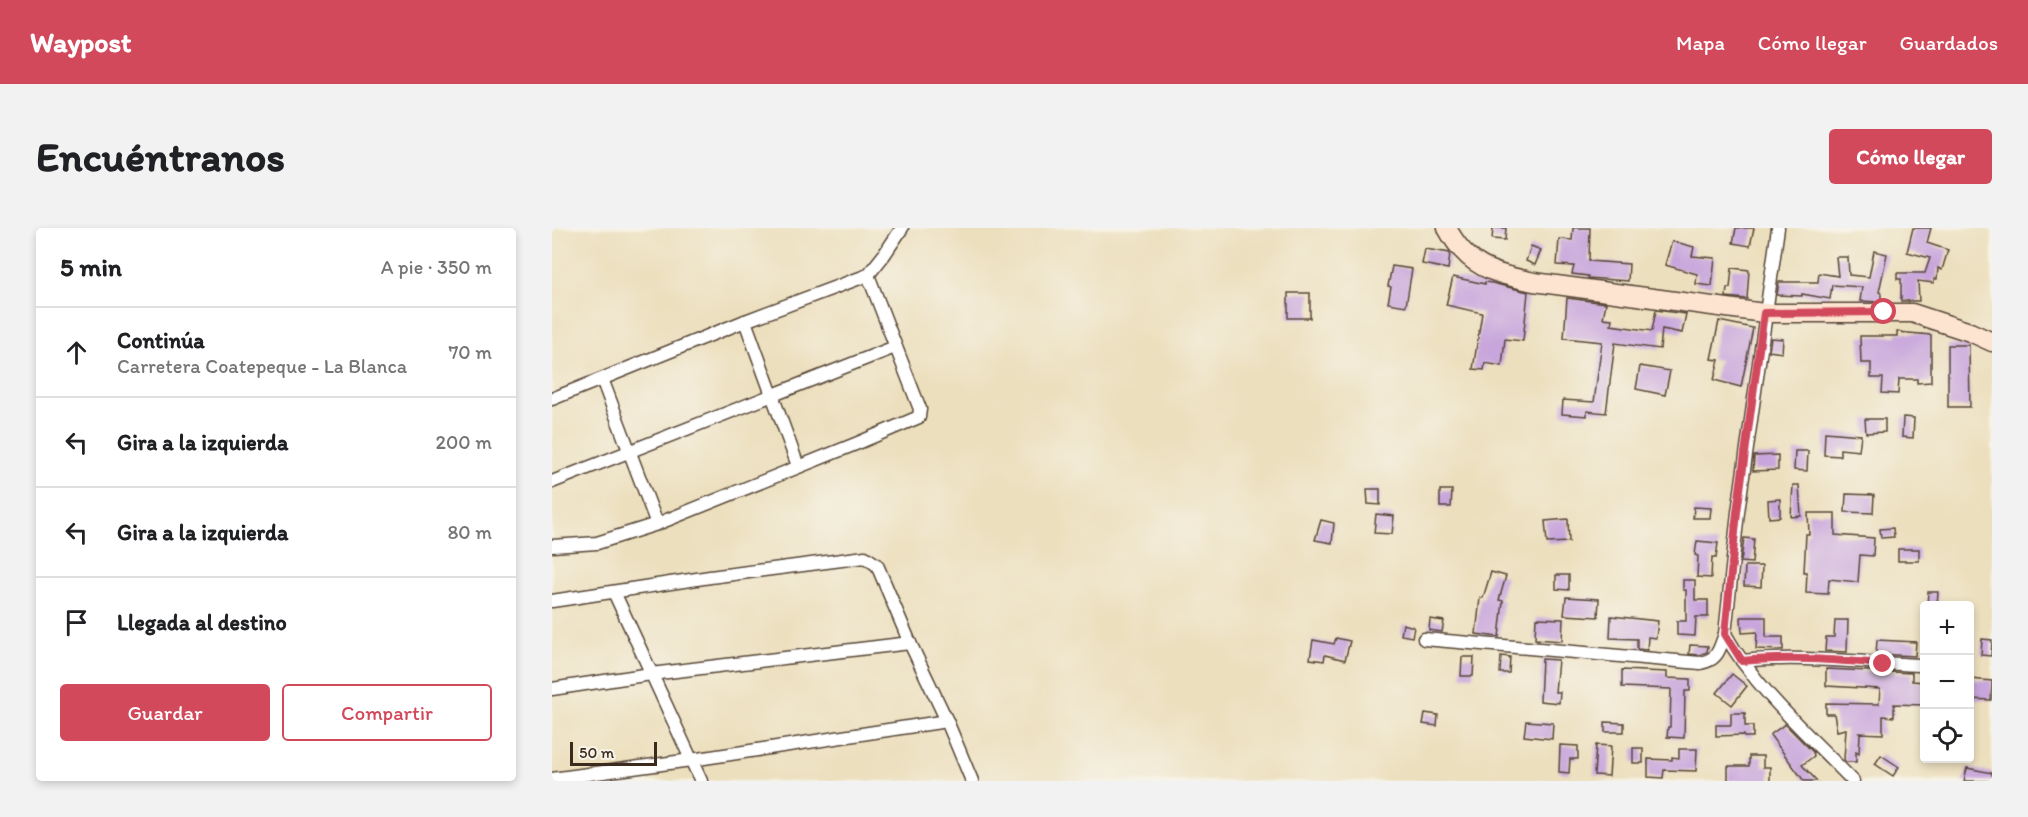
<!DOCTYPE html>
<html lang="es">
<head>
<meta charset="utf-8">
<style>
	:root { --surface:#fff; --page:#f2f2f2; --text:#202124; --muted:#757577; --line:#e0e0e0; --accent:#d1495b }
	body { margin:0; font-family:Itim,sans-serif; background:var(--page); color:var(--text) }
	.controls { position:absolute; right:18px; bottom:18px; display:grid; overflow:hidden; border-radius:6px; box-shadow:0 3px 9px #0003 }
	.controls button { width:54px; height:54px; display:grid; place-items:center; padding:0; border:0; border-bottom:2px solid var(--line); background:var(--surface); color:var(--text); font:30px sans-serif }
	.scale { position:absolute; left:18px; bottom:15px; width:87px; box-sizing:border-box; padding-left:6px; border:3px solid #3b2a1e; border-top:0; font-size:16px; line-height:21px; white-space:nowrap; color:#3b2a1e; -webkit-text-stroke:4px #f7f3e8; paint-order:stroke }
	.stop { position:absolute; width:18px; height:18px; margin:-14px; border:4px solid #d1495b; border-radius:50%; background:#fff }
	.stop.end { background:#d1495b; border-color:#fff; box-shadow:0 2px 6px #0008 }
	.list { margin:0; padding:0; list-style:none }
	h2 { display:flex; justify-content:space-between; align-items:center; height:78px; margin:0; padding:0 24px; font-size:26px }
	h2 small { font-size:20px; font-weight:400; color:var(--muted) }
	.list li { display:grid; grid-template-columns:39px 1fr auto; gap:18px; align-items:center; box-sizing:border-box; height:90px; padding:0 24px; border-top:2px solid var(--line) }
	.list b { display:block; font-size:22px; white-space:nowrap }
	.list p { margin:0; font-size:20px; white-space:nowrap; color:var(--muted) }
	.list em { font-size:20px; font-style:normal; color:var(--muted) }
	.actions { display:flex; gap:12px; padding:18px 24px }
	.actions a { flex:1; padding:14px 0; border:2px solid var(--accent); border-radius:6px; text-align:center; font-size:21px; color:var(--accent) }
	.actions .main { background:var(--accent); color:#fff }
	.icon { flex:none; width:33px; height:33px; fill:none; stroke:currentColor; stroke-width:2; stroke-linecap:round; stroke-linejoin:round }
	.map { position:relative; flex:none; width:1440px; height:553px; overflow:hidden; border-radius:6px }
	header { display:flex; align-items:center; gap:36px; box-sizing:border-box; height:84px; padding:0 30px; background:var(--accent); color:#fff }
	header strong { font-size:28px }
	nav { display:flex; gap:33px; margin-inline-start:auto; font-size:21px }
	.intro { display:flex; align-items:center; justify-content:space-between; box-sizing:border-box; height:144px; padding:0 36px }
	h1 { margin:0; font-size:42px }
	.button { padding:15px 27px; border-radius:6px; background:var(--accent); color:#fff; font-size:21px; font-weight:700 }
	main { display:flex; gap:36px; padding:0 36px }
	aside { flex:1; background:var(--surface); border-radius:6px; box-shadow:0 3px 9px #0003 }
	.map>svg:first-child { display:block }
	.building { fill:#c8a5dc }
	.lines { fill:none; stroke-linecap:round; stroke-linejoin:round }
	.minor-casing { stroke:#564536; stroke-width:15 }
	.secondary-casing { stroke:#564536; stroke-width:21 }
	.minor { stroke:#fff; stroke-width:12 }
	.secondary { stroke:#fde4d1; stroke-width:18 }
	.route { stroke:#d1495b; stroke-width:8 }
</style>
</head>
<body>
<header>
<strong>Waypost</strong>
<nav><a>Mapa</a><a>Cómo llegar</a><a>Guardados</a></nav>
</header>
<div class="intro"><h1>Encuéntranos</h1><a class="button">Cómo llegar</a></div>
<main>
<aside>
<h2>5 min<small>A pie · 350 m</small></h2>
<ul class="list">
<li><svg class="icon" aria-label="ahead" viewBox="0 0 24 24"><path d="M12 20V5M6 11l6-6 6 6"/></svg><div><b>Continúa</b><p>Carretera Coatepeque - La Blanca</p></div><em>70 m</em></li>
<li><svg class="icon" aria-label="left" viewBox="0 0 24 24"><path d="M17 20v-9H6M10 6l-5 5 5 5"/></svg><div><b>Gira a la izquierda</b></div><em>200 m</em></li>
<li><svg class="icon" aria-label="left" viewBox="0 0 24 24"><path d="M17 20v-9H6M10 6l-5 5 5 5"/></svg><div><b>Gira a la izquierda</b></div><em>80 m</em></li>
<li><svg class="icon" aria-label="arrive" viewBox="0 0 24 24"><path d="M6 21V4h12l-3 4 3 4H6"/></svg><div><b>Llegada al destino</b></div></li>
</ul>
<div class="actions"><a class="main">Guardar</a><a>Compartir</a></div>
</aside>
<div class="map">
<svg width="1440" height="553" viewBox="0 0 1440 553">
	<rect width="100%" height="100%" fill="#f7f3e8"/>
	<filter id="ink" filterUnits="userSpaceOnUse"><feTurbulence type="fractalNoise" baseFrequency=".0167" numOctaves="2"/><feDisplacementMap in="SourceGraphic" scale="12" xChannelSelector="R" yChannelSelector="G"/><feConvolveMatrix kernelMatrix="1 2 1 2 8 2 1 2 1" color-interpolation-filters="sRGB"/></filter>
	<filter id="wash" filterUnits="userSpaceOnUse"><feTurbulence type="fractalNoise" baseFrequency=".008" numOctaves="4" result="noise"/><feDisplacementMap in="SourceGraphic" scale="24" xChannelSelector="R" yChannelSelector="G"/><feGaussianBlur stdDeviation="1.35" result="paint"/><feColorMatrix in="noise" values="0 0 0 0 0 0 0 0 0 0 0 0 0 0 0 0 0 1.4 0 .05"/><feComposite in="paint" operator="in"/></filter>
	<g filter="url(#wash)">
		<rect width="100%" height="100%" fill="#ecdfbd"/>
		<g id="blocks">
			<g class="building">
				<path d="M941,0H954L953,12L940,11Z"/>
				<path d="M1021,0H1038L1037,33L1077,36L1076,53L1036,50V48L1020,46L1022,38L1005,37L1007,11L1020,12Z"/>
				<path d="M1184,0H1202L1198,18L1181,15Z"/>
				<path d="M1361,0H1379L1375,15L1396,22L1390,42L1386,40L1385,51H1382V55L1366,53L1367,73H1349V51H1345V45H1373L1378,30L1355,24Z"/>
				<path d="M1120,13L1142,19L1140,28L1163,30L1160,58L1144,56L1145,46L1113,37Z"/>
				<path d="M979,18L989,22L983,37L974,33Z"/>
				<path d="M873,21L898,25L896,41L870,36Z"/>
				<path d="M1322,23L1335,26L1327,64L1329,65V74L1308,73L1310,59L1280,57L1278,71L1250,66V68L1225,67L1227,54H1266L1267,45L1286,48L1284,29H1296L1297,47L1317,49Z"/>
				<path d="M840,38L860,41L854,78L836,75L839,59L836,58Z"/>
				<path d="M1180,40L1197,42L1195,71L1174,69L1175,60H1178Z"/>
				<path d="M901,49L933,56V54L940,55L976,64L971,113L953,111L950,138L933,135L932,142L921,141L930,85L894,77Z"/>
				<rect x="736" y="65" width="22" height="25"/>
				<path d="M1015,70L1054,75L1051,90L1060,91L1059,97L1100,103L1104,82L1134,86L1130,105L1110,101L1108,121L1063,115L1054,185L1035,183V188L1010,186L1011,172L1042,174L1050,114L1012,110Z"/>
				<path d="M1167,93L1201,100L1189,159L1162,152L1167,132L1159,131Z"/>
				<path d="M1345,104L1379,107V154L1365,155V151H1347L1346,166L1330,165L1331,150H1319V135H1309L1308,108H1345Z"/>
				<path d="M1219,110L1231,111L1230,125L1217,123Z"/>
				<path d="M1396,117H1417L1418,179H1396Z"/>
				<path d="M1088,138L1118,143L1113,167L1084,161Z"/>
				<path d="M1351,189L1362,190L1361,210L1350,209Z"/>
				<path d="M1313,191H1333V204L1314,205Z"/>
				<path d="M1273,204L1309,207L1307,223L1288,221V228L1272,227Z"/>
				<path d="M1243,223H1256L1255,243L1242,242Z"/>
				<path d="M1226,227V242L1201,243L1202,228Z"/>
				<path d="M1241,257H1247L1249,288L1239,289Z"/>
				<path d="M815,261H828V277L816,276Z"/>
				<path d="M888,262H900L899,279H888Z"/>
				<path d="M1294,266L1322,267L1321,285L1293,284Z"/>
				<path d="M1228,271V289L1217,290L1216,272Z"/>
				<path d="M1142,279L1159,280L1158,290H1141Z"/>
				<path d="M1256,285H1283V307L1322,310L1321,328L1308,327L1306,354L1277,351L1276,366L1254,365L1255,344H1252L1254,306H1257Z"/>
				<path d="M824,286L842,288L840,306L822,305Z"/>
				<path d="M1016,291L1017,314L995,315L993,293Z"/>
				<path d="M769,292L782,295L780,315L763,312Z"/>
				<path d="M1341,300L1342,309L1329,310L1328,301Z"/>
				<path d="M1192,310L1202,311L1200,335L1189,334Z"/>
				<path d="M1145,313L1166,315L1164,330L1160,329L1159,350L1145,349L1146,328L1143,327Z"/>
				<rect x="1346" y="321" width="21" height="12"/>
				<path d="M1193,338H1210L1209,359L1192,358Z"/>
				<path d="M939,344L954,348L947,372L951,373L947,409L924,406L928,370H931Z"/>
				<path d="M1004,347H1017V362L1004,361Z"/>
				<path d="M1131,352H1143V372H1156V389H1144L1143,408L1125,407V393H1134V362H1131Z"/>
				<path d="M1376,364H1386L1385,378H1375Z"/>
				<path d="M1014,369L1047,371L1046,389L1012,387Z"/>
				<path d="M1059,388L1106,393L1104,410L1096,409L1095,422L1085,421V411L1058,410Z"/>
				<path d="M1189,389H1214V409H1231V422L1204,421L1205,404L1190,405Z"/>
				<path d="M984,390L1011,391L1010,413L983,411Z"/>
				<path d="M878,391L892,393L890,404L877,402Z"/>
				<path d="M1283,392H1296L1295,424L1273,423L1274,409H1282Z"/>
				<path d="M851,396L862,399L860,409L849,407Z"/>
				<path d="M784,410L798,413L793,432L773,427L772,433L758,431L761,412L782,416Z"/>
				<path d="M1430,411L1440,412L1439,428L1429,427Z"/>
				<path d="M1325,412L1364,414L1363,428L1324,426Z"/>
				<path d="M1138,417L1156,418L1155,424L1147,427L1137,426Z"/>
				<path d="M949,428L958,429L957,445H948Z"/>
				<path d="M910,429H922L921,448H909Z"/>
				<path d="M990,431L1006,432L1003,464H1008L1007,475L988,473Z"/>
				<path d="M1274,441L1360,445V453L1372,454V477L1342,476V489L1331,488V506L1307,505L1308,506L1307,526L1304,524V534H1294L1292,532L1294,501L1285,503L1282,486H1274V475L1327,476L1328,461L1274,458Z"/>
				<path d="M1070,442L1115,444V450L1138,451V463H1133L1132,510L1115,509L1116,499H1118L1119,461L1070,459Z"/>
				<path d="M1180,446L1195,458L1180,477L1165,465Z"/>
				<path d="M1418,451L1440,453L1439,472L1418,471Z"/>
				<path d="M873,485L886,487L885,498L871,496Z"/>
				<path d="M1179,485H1193V498H1201V509H1192V507L1164,508V497H1179Z"/>
				<path d="M974,493L1001,495L1000,511L972,508Z"/>
				<path d="M1053,494L1072,495V504H1053Z"/>
				<path d="M1233,496L1261,524L1262,528L1250,537L1265,553H1252L1218,507Z"/>
				<path d="M1008,517L1026,518V531H1018L1017,545L1007,544Z"/>
				<path d="M1044,517L1059,518L1057,548L1042,547Z"/>
				<rect x="1081" y="520" width="10" height="15"/>
				<path d="M1127,521H1145L1144,543L1112,542L1111,550L1096,549V531L1120,532V529L1127,530Z"/>
				<path d="M1329,527L1347,539L1341,548L1323,536Z"/>
				<path d="M1197,528H1211V539H1218V553H1176V538H1197Z"/>
				<path d="M1415,540L1440,545V553H1412Z"/>
			</g>
		</g>
	</g>
	<g filter="url(#ink)">
		<use href="#blocks" fill-opacity="0" stroke="#564536" stroke-width="1.5"/>
		<g class="lines">
			<g class="minor-casing">
				<g id="minor">
					<path d="M193,93L246,238"/>
					<path d="M50,151L105,296"/>
					<path d="M0,171L193,93L316,47L332,27L350,0"/>
					<path d="M0,254L343,119"/>
					<path d="M0,318L45,315L105,296L306,215L367,189L368,181L316,47"/>
					<path d="M62,364L149,553"/>
					<path d="M0,373L158,349L313,329L325,337L358,415L395,493L420,553"/>
					<path d="M1173,406L1186,284L1226,0"/>
					<path d="M872,411L1148,435C1166,432 1167,422 1173,406C1205,463 1257,507 1301,553"/>
					<path d="M1190,433C1251,427 1312,435 1372,437"/>
					<path d="M0,461L99,446L358,415"/>
					<path d="M0,551L139,532L395,493"/>
				</g>
			</g>
			<g class="secondary-casing">
				<path id="secondary" d="M895,0C916,40 941,45 982,54L1212,85H1360L1418,104L1440,114"/>
			</g>
			<use href="#minor" class="minor"/>
			<use href="#secondary" class="secondary"/>
		</g>
	</g>
	<g class="lines" filter="url(#ink)">
		<path class="route" d="M1331,436C1284,432 1237,428 1190,433L1173,406L1185,284L1212,85L1332,84"/>
	</g>
</svg>
<div class="controls">
<button>+</button>
<button>−</button>
<button><svg class="icon" aria-label="locate" viewBox="0 0 24 24"><circle cx="12" cy="12" r="6"/><path d="M12 2v4M12 18v4M2 12h4M18 12h4"/></svg></button>
</div>
<div class="scale">50 m</div>
<div class="stop" style="left:1332px;top:84px"></div>
<div class="stop end" style="left:1331px;top:436px"></div>
</div>
</main>
</body>
</html>
